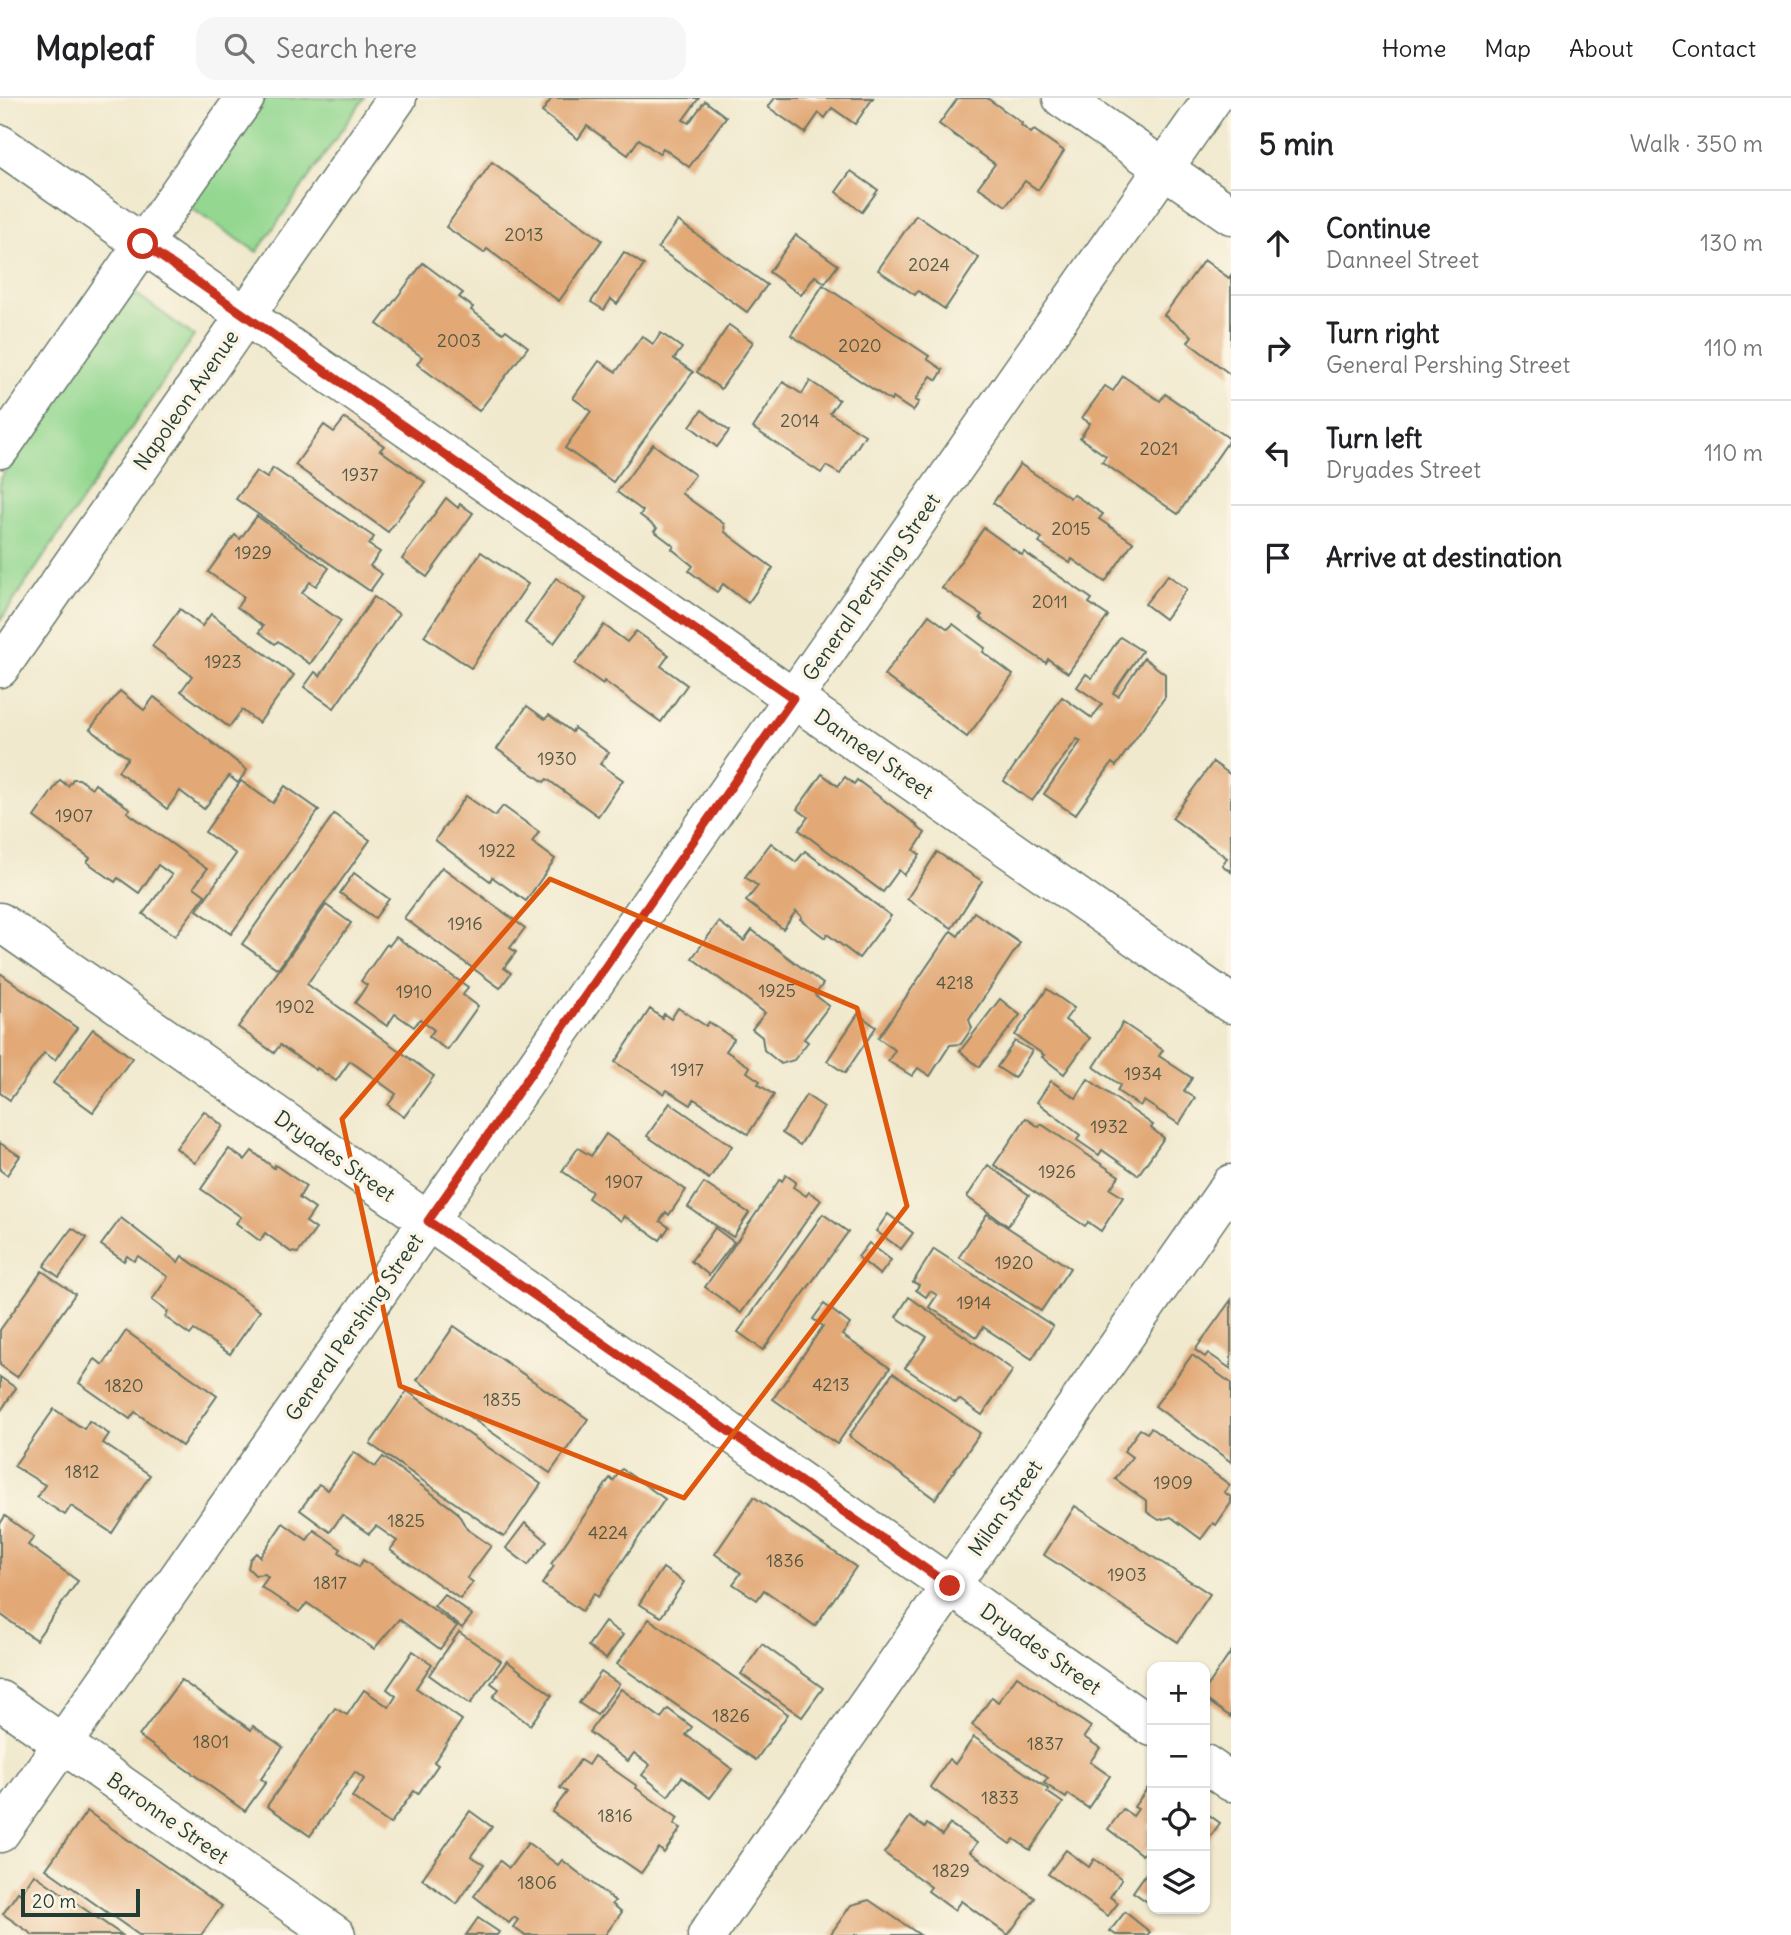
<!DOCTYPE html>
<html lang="en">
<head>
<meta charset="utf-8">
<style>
	:root { --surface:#fff; --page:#f6f6f6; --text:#202124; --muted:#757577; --line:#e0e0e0 }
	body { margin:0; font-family:Delius,sans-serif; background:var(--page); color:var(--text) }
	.controls { position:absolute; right:21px; bottom:21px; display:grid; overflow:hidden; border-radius:14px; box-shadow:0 2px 5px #0004 }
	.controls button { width:63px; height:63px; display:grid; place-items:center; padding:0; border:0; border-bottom:2px solid var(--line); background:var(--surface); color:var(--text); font:35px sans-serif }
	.scale { position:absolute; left:21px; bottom:18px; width:119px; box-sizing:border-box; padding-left:7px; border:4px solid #1f3d34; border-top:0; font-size:19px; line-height:24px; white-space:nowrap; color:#1f3d34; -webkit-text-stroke:5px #fcf5e5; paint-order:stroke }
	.stop { position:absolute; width:21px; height:21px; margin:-16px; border:5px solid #c8321e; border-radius:50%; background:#fff }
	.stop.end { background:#c8321e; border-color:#fff; box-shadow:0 2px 7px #0008 }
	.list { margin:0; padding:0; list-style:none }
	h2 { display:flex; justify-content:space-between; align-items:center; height:91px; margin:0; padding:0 28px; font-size:30px }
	h2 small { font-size:23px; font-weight:400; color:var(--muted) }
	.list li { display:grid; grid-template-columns:46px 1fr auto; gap:21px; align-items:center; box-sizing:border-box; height:105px; padding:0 28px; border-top:2px solid var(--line) }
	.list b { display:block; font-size:26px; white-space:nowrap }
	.list p { margin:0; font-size:23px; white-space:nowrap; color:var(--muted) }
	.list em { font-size:23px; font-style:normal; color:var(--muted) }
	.icon { flex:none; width:38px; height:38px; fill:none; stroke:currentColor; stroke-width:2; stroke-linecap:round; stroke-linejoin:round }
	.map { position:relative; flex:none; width:1231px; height:1837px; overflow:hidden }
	header { display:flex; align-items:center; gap:42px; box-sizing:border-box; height:98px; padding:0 35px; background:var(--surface); border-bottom:2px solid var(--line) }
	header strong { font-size:33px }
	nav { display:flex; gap:38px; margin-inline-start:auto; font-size:24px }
	.search { width:490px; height:63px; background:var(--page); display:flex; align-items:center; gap:18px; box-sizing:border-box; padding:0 24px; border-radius:21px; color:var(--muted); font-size:26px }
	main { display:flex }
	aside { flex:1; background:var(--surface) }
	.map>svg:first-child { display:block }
	.green { fill:#93d790; stroke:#598a62; stroke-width:2 }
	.building { fill:#e2a876 }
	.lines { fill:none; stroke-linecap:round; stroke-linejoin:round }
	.minor-casing { stroke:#68796a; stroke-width:41 }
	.major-casing { stroke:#68796a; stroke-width:41 }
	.minor { stroke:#fff; stroke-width:38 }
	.major { stroke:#fff; stroke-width:38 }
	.route { stroke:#c8321e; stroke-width:9 }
	.marked { fill:none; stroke:#de580e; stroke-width:5; stroke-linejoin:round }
	.labels { text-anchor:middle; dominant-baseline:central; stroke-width:7; stroke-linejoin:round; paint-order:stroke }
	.number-label { font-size:18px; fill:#505844 }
	.street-label { font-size:21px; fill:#1f3d34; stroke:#fcf5e5 }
</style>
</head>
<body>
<header>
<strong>Mapleaf</strong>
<div class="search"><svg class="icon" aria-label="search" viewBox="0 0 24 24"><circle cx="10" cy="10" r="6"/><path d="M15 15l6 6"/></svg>Search here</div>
<nav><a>Home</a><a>Map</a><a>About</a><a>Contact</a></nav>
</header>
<main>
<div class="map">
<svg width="1231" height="1837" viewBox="0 0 1231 1837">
	<rect width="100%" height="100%" fill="#fcf5e5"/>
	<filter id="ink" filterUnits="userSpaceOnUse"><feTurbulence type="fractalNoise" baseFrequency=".0143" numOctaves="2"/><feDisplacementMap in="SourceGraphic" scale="14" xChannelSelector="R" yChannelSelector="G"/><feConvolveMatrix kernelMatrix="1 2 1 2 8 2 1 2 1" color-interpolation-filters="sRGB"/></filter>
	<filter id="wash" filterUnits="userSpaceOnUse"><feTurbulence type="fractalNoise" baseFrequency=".00686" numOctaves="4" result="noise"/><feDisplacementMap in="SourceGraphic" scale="28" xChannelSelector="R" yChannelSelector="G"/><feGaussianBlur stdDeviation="1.57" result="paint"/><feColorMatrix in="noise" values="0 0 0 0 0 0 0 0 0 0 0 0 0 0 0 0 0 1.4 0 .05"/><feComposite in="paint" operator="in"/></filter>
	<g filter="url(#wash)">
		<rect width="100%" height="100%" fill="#f0e9ce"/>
		<g class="green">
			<path d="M265,0H364L257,154L189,109Z"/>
			<path d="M131,192L194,238L0,523V380Z"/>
		</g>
		<g id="blocks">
			<g class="building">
				<path d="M552,0H699L683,22L689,25L705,3L726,19L689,69L663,50L659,56L639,41L628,57L587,28L578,41L542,14Z"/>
				<path d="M775,0H873L855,26L832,10L825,20L819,15L805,35L768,9Z"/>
				<path d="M958,0H987L1022,25L1021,27L1031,35L1034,32L1064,53L1038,92L1025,83L1006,108L978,89L995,66L939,26Z"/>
				<path d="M492,64L602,142L559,203L487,151L484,155L446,129Z"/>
				<path d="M851,73L878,92L862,114L836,94Z"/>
				<path d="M916,117L979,160L945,211L918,193L915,197L878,172Z"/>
				<path d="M678,123L767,187L747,214L658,150Z"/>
				<path d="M796,137L838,167L825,185L815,178L801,197L769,174Z"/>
				<path d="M624,154L644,167L617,206L611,201L604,212L591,204Z"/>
				<path d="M1204,162L1229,180L1231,177V277L1188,244L1192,238L1164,217Z"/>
				<path d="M423,165L463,195L459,199L473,209L471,212L503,235L506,232L528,249L479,313L417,266L422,259L377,226Z"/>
				<path d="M823,187L929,258L927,261L943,272L937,282L931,278L915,302L919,304L913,313L893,300L891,303L791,237Z"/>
				<path d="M729,227L753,244L721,291L697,274Z"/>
				<path d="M661,235L682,250L674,261L693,274L613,384L565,350L591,313L573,300L599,263L616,274L642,238L653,246Z"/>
				<path d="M1123,278L1160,303L1165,296L1230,341L1178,416L1102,364L1106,358L1080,340L1090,325L1082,320L1105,288L1113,293Z"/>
				<path d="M810,283L839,302L830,315L865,337L840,376L826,368L821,375L753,330L783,284L802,296Z"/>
				<path d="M702,312L729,333L717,349L690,328Z"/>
				<path d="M345,320L384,348L380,352L425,384L388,434L295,367L324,327L334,334Z"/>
				<path d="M653,346L695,377L681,395L724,426L725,434L773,470L748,505L723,486L717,494L689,473L693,468L672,451L674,448L654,433L657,430L640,417L643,413L617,394Z"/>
				<path d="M1020,366L1070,400L1073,396L1103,416L1099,421L1133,444L1105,484L1072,461L1070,465L1039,445L1042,440L993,405Z"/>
				<path d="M273,370L374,439L369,447L380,454L370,468L382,476L370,493L236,401L256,373L267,380Z"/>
				<path d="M446,400L458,410L460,406L473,415L427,479L402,461Z"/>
				<path d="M257,418L329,470L316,488L310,484L302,495L341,523L310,566L278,543L275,546L259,534L263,528L237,509L244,499L208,474L235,437L240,441Z"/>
				<path d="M984,430L1022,457L1024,454L1092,501L1089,505L1108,518L1068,575L1048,561L1046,565L980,520L982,517L942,490Z"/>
				<path d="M481,454L528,486L471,570L424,538Z"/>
				<path d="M1168,477L1187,491L1165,521L1145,506Z"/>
				<path d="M556,480L586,501L554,545L525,525Z"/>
				<path d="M374,499L399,516L334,610L304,589L315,574L320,578Z"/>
				<path d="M180,511L202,528L211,516L294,577L259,625L242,612L229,629L181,593L192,578L152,548Z"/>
				<path d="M929,517L948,531L953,526L985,550L983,554L1013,577L967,639L884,577Z"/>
				<path d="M604,527L627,544L636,533L669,557L661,568L687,587L661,624L604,583L603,586L575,566Z"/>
				<path d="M1120,539L1142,553L1113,595L1118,598L1144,560L1165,576V599L1116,668L1112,665L1075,717L1044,696L1081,643L1077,641L1032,703L1004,683L1062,599L1092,620L1102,606L1077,589L1086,576L1092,580Z"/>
				<path d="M120,593L144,612L154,599L247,672L238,685L229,678L204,711L180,693L167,711L118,673L128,660L90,631Z"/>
				<path d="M527,608L545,621L549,617L572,634L574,630L609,655L600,666L623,682L598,718L547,681L544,684L497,651Z"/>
				<path d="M1213,664L1231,677V774L1222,767L1227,760L1172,720Z"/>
				<path d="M822,676L838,688L845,679L854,686L857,682L917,727L916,728L925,735L914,752L920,757L904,777L899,772L883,794L799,732L808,719L797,711Z"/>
				<path d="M73,681H79L92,690L95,686L130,711L127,714L207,771L194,789L205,797L175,838L143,816L172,777L158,767L139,795L118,780L115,784L87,764L90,760L34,719L60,682L68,688Z"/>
				<path d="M241,683L273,705L285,688L319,712L231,836L197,812L236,756L205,734Z"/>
				<path d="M466,698L495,718L503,708L539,734L532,744L555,761L526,803L492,779L490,783L435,742Z"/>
				<path d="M334,716L370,742L278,871L242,846Z"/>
				<path d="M771,745L796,764L805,753L891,818L859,860L827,836L825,840L800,821L802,819L796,813L783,831L746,803L758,788L745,779Z"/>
				<path d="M937,754L982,783L952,830L907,801Z"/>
				<path d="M442,769L525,830L510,850L516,854L504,870L511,875L500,890L404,820Z"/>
				<path d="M354,775L389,801L375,820L340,795Z"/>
				<path d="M326,807L351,825L307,886L434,978L404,1019L388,1007L396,996L350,963L336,983L317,970L316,972L280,947L274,955L238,929Z"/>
				<path d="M974,814L1020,845L969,922L972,930L961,946L950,947L930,978L918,970L912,978L888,963L895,952L878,940L951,833L958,838Z"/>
				<path d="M719,824L744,843L752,832L823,886L815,897L829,908L804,941L808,944L794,962L781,966L764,952L762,939L752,931L765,915L692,860Z"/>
				<path d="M396,839L468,889L463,897L478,908L447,952L429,939L434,932L420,921L414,929L395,916L387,928L355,905L367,887L361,883L387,846L389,848Z"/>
				<path d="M0,875L77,930L55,962L44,955L10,1002L0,995Z"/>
				<path d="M1047,891L1074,910L1065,922L1090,940L1064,976L1042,959L1044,957L1015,937Z"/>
				<path d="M1000,901L1020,917L979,969L960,953Z"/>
				<path d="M678,910L706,928L709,924L734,941L726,953L750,969L747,974L760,983L758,986L774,997L748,1036L694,1001L691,1007L667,992L664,996L615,964L650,911L662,920L664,916L671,921Z"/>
				<path d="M858,916L876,929L845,975L827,963Z"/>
				<path d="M1123,925L1163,952L1159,958L1192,980L1184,993L1195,1000L1179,1026L1144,1003L1140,1008L1117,993L1120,987L1094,969Z"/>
				<path d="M93,931L132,960L93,1014L53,985Z"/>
				<path d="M1015,943L1032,953L1014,980L997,969Z"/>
				<path d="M1088,981L1153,1027L1151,1030L1164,1040L1138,1077L1102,1052L1099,1057L1077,1042L1080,1037L1037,1004L1051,983L1076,1000Z"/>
				<path d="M806,997L824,1009L800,1047L782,1035Z"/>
				<path d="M670,1005L732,1048L709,1081L647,1038Z"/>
				<path d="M204,1013L223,1028L195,1065L176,1050Z"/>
				<path d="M1026,1020L1039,1029L1041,1026L1119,1078L1110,1091L1123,1099L1101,1133L1088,1124L1085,1128L994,1067Z"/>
				<path d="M606,1036L686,1092L669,1117L666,1114L660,1123L669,1129L660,1142L624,1118L621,1123L588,1100L592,1094L562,1073L578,1050L591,1058Z"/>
				<path d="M0,1045L20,1058L7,1077L0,1072Z"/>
				<path d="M229,1051L245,1062L252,1053L274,1070L275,1067L306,1088L299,1100L315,1111L306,1124L316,1131L298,1155L291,1154L265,1135L260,1143L236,1125L241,1119L201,1091Z"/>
				<path d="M988,1067L1029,1097L1008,1128L967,1099Z"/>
				<path d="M786,1077L796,1084L793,1089L806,1098L809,1094L821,1102L741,1215L705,1189L780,1081L782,1083Z"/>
				<path d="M704,1085L749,1115L733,1139L688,1109Z"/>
				<path d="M823,1116L848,1134L763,1252L738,1234Z"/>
				<path d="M888,1116L913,1135L901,1151L876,1133Z"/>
				<path d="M987,1116L1070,1170L1041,1213L959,1159Z"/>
				<path d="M121,1120L178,1164L182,1158L260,1213L230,1256L194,1232L190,1237L165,1219L168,1214L152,1202L168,1179L138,1158L134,1163L127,1158L124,1163L101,1147Z"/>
				<path d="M72,1130L87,1140L59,1179L44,1168Z"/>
				<path d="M715,1130L734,1144L709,1177L691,1163Z"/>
				<path d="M869,1145L891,1162L880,1177L858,1159Z"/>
				<path d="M934,1151L1053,1228L1032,1261L983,1229L977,1239L929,1209L937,1197L930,1193L926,1199L916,1192L919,1187L913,1184Z"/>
				<path d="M42,1173L75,1196L17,1279L0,1267V1232Z"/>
				<path d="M909,1199L1013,1272L982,1317L959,1301L956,1305L905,1270L927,1239L896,1219Z"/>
				<path d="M1231,1202V1271L1208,1255L1205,1259L1195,1252Z"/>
				<path d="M824,1206L850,1226L842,1237L890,1270L837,1346L773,1301L823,1228L813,1221Z"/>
				<path d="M454,1228L588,1321L550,1375L417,1282Z"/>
				<path d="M126,1233L217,1298L182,1348L135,1314L130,1321L79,1285L95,1261L103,1267Z"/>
				<path d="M1192,1257L1231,1285V1364L1155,1308Z"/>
				<path d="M893,1275L980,1335L935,1401L849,1338Z"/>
				<path d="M0,1279L16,1290L0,1314Z"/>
				<path d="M407,1293L541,1386L504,1439L370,1346Z"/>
				<path d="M54,1311L84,1331L89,1323L109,1336L103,1345L150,1377L112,1435L71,1408L65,1417L37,1399L45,1387L14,1368Z"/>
				<path d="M1151,1330L1230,1387L1224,1394L1231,1399V1405L1216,1427L1213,1425L1201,1441L1171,1419L1159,1422L1147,1414V1403L1115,1381L1132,1359L1124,1353L1140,1331L1147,1335Z"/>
				<path d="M354,1354L375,1369L383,1359L457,1414L467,1431L491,1448L467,1480L473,1484L460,1501L390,1452L397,1443L376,1428L369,1436L342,1417L330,1434L300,1412L319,1386L328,1392Z"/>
				<path d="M622,1371L665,1401L598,1499L594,1495L582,1513L542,1486L554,1468L551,1466L610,1380L613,1383Z"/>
				<path d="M754,1399L856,1469L815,1528L764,1492L757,1502L733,1486L741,1475L715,1456Z"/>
				<path d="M1075,1408L1210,1496L1178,1544L1044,1457Z"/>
				<path d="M5,1418L34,1439L28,1447L78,1483L36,1542L0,1516V1426Z"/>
				<path d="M283,1425L307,1442L314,1432L341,1451L339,1454L359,1469L363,1462L457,1528L440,1551L399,1521L374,1551L307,1505L299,1514L261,1489L268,1479L265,1476L255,1477L248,1470L250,1461L256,1455L260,1459Z"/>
				<path d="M525,1425L547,1443L528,1467L506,1450Z"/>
				<path d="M663,1470L684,1484L661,1519L639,1506Z"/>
				<path d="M444,1496L472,1517L462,1530L434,1508Z"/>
				<path d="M649,1521L788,1616L756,1662L617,1566Z"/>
				<path d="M605,1524L623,1537L606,1561L588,1548Z"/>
				<path d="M459,1534L501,1563L470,1606L429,1577Z"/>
				<path d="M762,1546L823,1590L802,1619L741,1576Z"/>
				<path d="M413,1553L432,1566L416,1590L462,1622L434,1664L438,1667L418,1696L414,1693L390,1726L352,1699L364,1681L355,1674L310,1738L267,1708L335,1610L347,1617L364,1592L389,1609L396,1598L387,1591Z"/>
				<path d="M1231,1554V1619L1205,1601V1592Z"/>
				<path d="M507,1563L552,1597L530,1627L493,1599L499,1591L491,1585Z"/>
				<path d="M601,1574L619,1586L597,1617L579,1605Z"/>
				<path d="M1017,1578L1091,1629L1084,1639L1100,1650L1090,1664L1110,1678L1088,1710L1068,1696L1066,1700L1044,1685L1048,1680L972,1627L992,1599L998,1604Z"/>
				<path d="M181,1582L251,1632L253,1628L283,1649L261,1681L266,1684L245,1713L139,1638Z"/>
				<path d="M621,1591L661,1620L668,1611L692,1629L686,1637L732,1671L710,1700L682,1679L668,1698L642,1677L650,1667L634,1655L628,1663L589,1634Z"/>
				<path d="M974,1639L1048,1691L1047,1694L1063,1705L1030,1752L1014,1741L1010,1746L930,1689L949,1661L955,1666Z"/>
				<path d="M594,1658L637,1688L636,1690L678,1720L674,1726L681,1730L664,1755L659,1750L641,1775L552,1714L567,1694L560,1690L580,1662L588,1667Z"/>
				<path d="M1152,1684V1722L1147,1729L1152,1734V1743L1142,1757L1108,1731L1123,1711L1133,1718L1138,1711L1134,1709Z"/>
				<path d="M87,1713L222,1808L201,1837H139L46,1771Z"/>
				<path d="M470,1713L492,1729L471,1758L484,1766L457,1806L422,1781Z"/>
				<path d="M1205,1714L1220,1725L1205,1746Z"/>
				<path d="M910,1719L925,1730L927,1726L942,1737L950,1726L977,1745L970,1754L1035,1800L1008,1837L961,1803L954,1812L928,1793L931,1789L884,1755Z"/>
				<path d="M528,1745L558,1767L562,1762L615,1803L612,1806L622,1814L605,1837H524L513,1829L518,1822L514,1819L509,1825L474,1798L500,1763L509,1770Z"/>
				<path d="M1066,1752L1089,1769L1094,1761L1122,1781L1110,1799L1118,1805L1108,1818L1048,1776Z"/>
				<path d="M1152,1767V1807L1133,1794Z"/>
				<path d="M34,1776L122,1837H33L3,1816L18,1794L21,1796Z"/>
				<path d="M869,1802L920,1837H830L851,1807Z"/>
				<path d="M1125,1814L1150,1834L1147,1837H1116L1110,1833Z"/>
				<path d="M478,1820L499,1834L497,1837H466Z"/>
			</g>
		</g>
	</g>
	<g filter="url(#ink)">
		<use href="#blocks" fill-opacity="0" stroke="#68796a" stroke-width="2"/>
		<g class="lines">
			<g class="minor-casing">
				<g id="minor">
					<path d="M1062,0L1231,117"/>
					<path d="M0,46L1231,906"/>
					<path d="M0,824L1152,1629"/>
					<path d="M0,1602L336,1837"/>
					<path d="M1205,1666L1231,1684"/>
					<path d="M0,1735L1213,0"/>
					<path d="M707,1837L1231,1086"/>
				</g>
			</g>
			<g class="major-casing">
				<g id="major">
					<path d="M0,351L245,0"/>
					<path d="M0,570L397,0"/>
				</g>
			</g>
			<use href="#minor" class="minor"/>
			<use href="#major" class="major"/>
		</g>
	</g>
	<g class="lines" filter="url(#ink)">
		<path class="route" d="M143,146L793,600L428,1123L950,1488"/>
	</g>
	<path class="marked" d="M550,781L857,910L907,1108L684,1400L400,1288L342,1021Z"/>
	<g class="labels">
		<g class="number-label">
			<text x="524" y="136">2013</text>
			<text x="929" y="166">2024</text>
			<text x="459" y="242">2003</text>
			<text x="860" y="247">2020</text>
			<text x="800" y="322">2014</text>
			<text x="1159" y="350">2021</text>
			<text x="360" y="376">1937</text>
			<text x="1071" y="430">2015</text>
			<text x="253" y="454">1929</text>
			<text x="1050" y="503">2011</text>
			<text x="223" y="563">1923</text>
			<text x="557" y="660">1930</text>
			<text x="74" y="717">1907</text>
			<text x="497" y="752">1922</text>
			<text x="465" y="825">1916</text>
			<text x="955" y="884">4218</text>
			<text x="777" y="892">1925</text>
			<text x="414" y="893">1910</text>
			<text x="295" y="908">1902</text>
			<text x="687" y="971">1917</text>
			<text x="1143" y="975">1934</text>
			<text x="1109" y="1028">1932</text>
			<text x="1057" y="1073">1926</text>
			<text x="624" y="1083">1907</text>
			<text x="1014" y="1164">1920</text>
			<text x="974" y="1204">1914</text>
			<text x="831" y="1286">4213</text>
			<text x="124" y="1287">1820</text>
			<text x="502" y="1301">1835</text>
			<text x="82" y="1373">1812</text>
			<text x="1173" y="1384">1909</text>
			<text x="406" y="1422">1825</text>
			<text x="608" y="1434">4224</text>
			<text x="785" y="1462">1836</text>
			<text x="1127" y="1476">1903</text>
			<text x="330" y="1484">1817</text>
			<text x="731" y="1617">1826</text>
			<text x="211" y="1643">1801</text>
			<text x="1045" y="1645">1837</text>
			<text x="1000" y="1699">1833</text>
			<text x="615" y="1717">1816</text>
			<text x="951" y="1772">1829</text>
			<text x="537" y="1784">1806</text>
		</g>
		<g class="street-label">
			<text transform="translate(186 302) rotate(-55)">Napoleon Avenue</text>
			<text transform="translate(871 489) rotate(-55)">General Pershing Street</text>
			<text transform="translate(874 656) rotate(35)">Danneel Street</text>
			<text transform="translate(335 1058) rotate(35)">Dryades Street</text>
			<text transform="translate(354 1229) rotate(-55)">General Pershing Street</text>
			<text transform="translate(1005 1410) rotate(-55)">Milan Street</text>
			<text transform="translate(1041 1551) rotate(35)">Dryades Street</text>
			<text transform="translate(168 1720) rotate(35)">Baronne Street</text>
		</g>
	</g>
</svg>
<div class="controls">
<button>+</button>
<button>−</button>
<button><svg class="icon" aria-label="locate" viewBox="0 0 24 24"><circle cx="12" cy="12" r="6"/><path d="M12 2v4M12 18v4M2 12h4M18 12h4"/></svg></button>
<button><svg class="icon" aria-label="layers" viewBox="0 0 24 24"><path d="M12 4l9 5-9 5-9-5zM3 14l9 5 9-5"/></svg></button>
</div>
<div class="scale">20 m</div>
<div class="stop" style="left:143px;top:146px"></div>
<div class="stop end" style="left:950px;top:1488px"></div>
</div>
<aside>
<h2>5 min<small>Walk · 350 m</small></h2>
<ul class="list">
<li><svg class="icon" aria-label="ahead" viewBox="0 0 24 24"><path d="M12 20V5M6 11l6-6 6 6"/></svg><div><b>Continue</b><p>Danneel Street</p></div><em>130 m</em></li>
<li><svg class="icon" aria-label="right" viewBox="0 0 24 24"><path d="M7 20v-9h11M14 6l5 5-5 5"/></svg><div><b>Turn right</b><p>General Pershing Street</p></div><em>110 m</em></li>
<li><svg class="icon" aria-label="left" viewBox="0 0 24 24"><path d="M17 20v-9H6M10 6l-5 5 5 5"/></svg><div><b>Turn left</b><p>Dryades Street</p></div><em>110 m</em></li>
<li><svg class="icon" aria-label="arrive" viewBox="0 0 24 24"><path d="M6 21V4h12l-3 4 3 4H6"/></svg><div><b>Arrive at destination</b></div></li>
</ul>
</aside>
</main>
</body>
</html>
